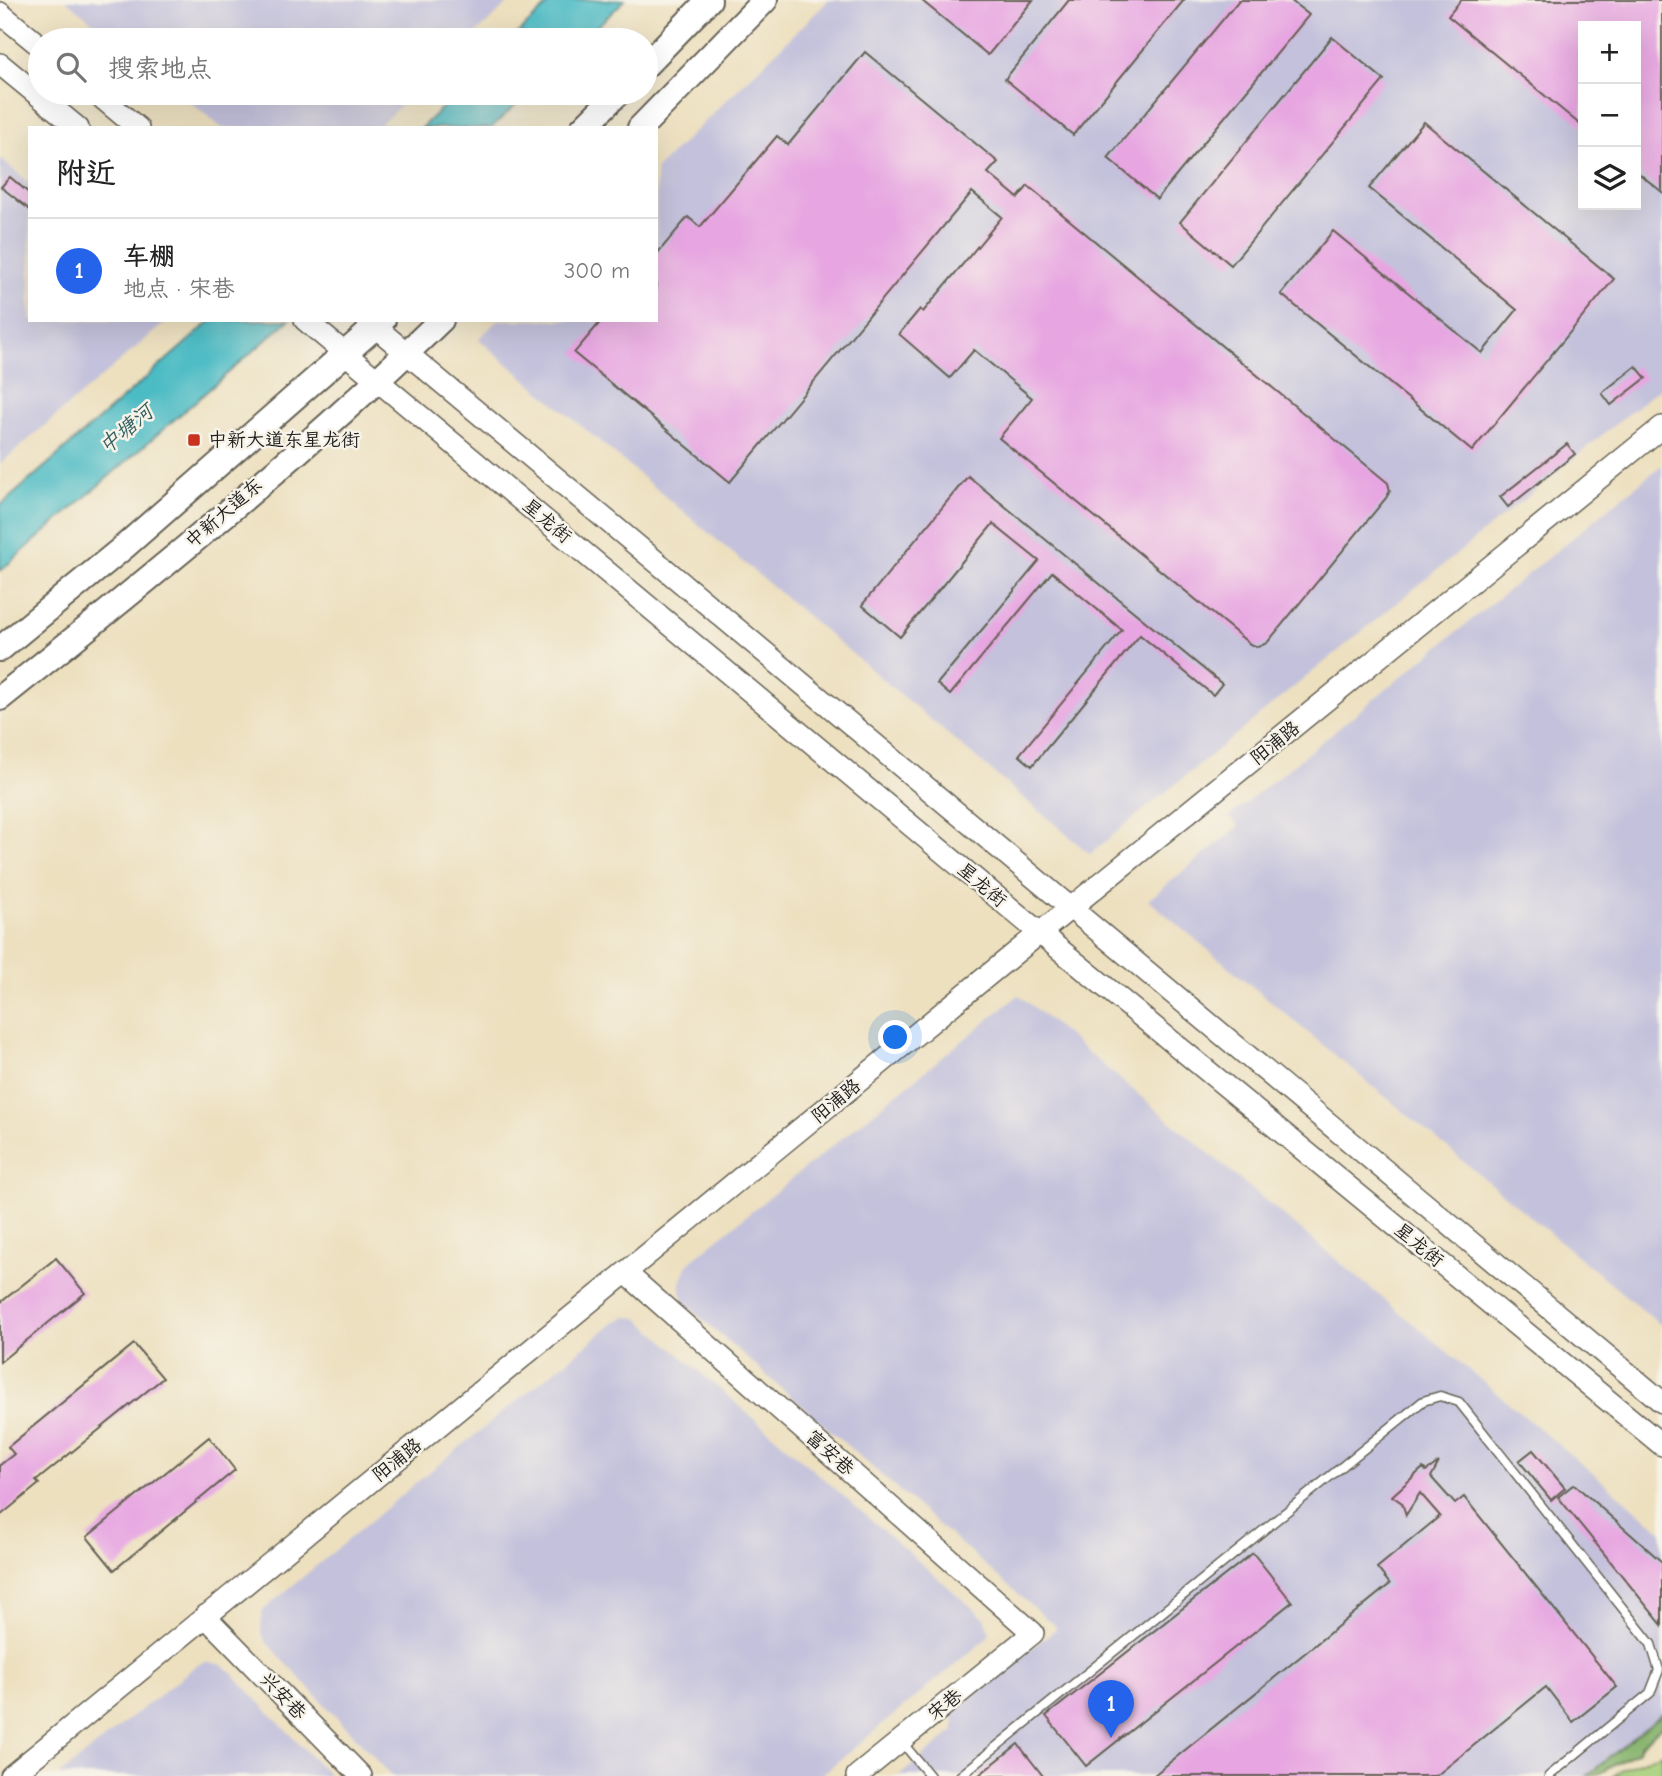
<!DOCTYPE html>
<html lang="zh">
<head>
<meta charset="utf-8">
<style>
	:root { --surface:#fff; --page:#f2f2f2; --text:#222; --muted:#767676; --line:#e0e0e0; --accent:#2563eb }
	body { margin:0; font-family:"Comic Neue","LXGW WenKai TC",sans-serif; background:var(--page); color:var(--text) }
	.controls { position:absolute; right:21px; top:21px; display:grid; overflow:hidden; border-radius:0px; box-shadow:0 7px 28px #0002 }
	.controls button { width:63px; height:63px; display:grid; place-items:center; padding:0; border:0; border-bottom:2px solid var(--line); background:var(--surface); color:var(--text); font:35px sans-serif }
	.you { position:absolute; left:896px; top:1038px; width:24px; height:24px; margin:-18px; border:5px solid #fff; border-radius:50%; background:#1a73e8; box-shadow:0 0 0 10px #1a73e833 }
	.badge { display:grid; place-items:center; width:46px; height:46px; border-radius:50%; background:var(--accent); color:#fff; font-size:23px; font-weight:700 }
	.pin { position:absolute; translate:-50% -58px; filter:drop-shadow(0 2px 4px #0008) }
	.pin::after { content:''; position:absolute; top:37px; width:24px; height:21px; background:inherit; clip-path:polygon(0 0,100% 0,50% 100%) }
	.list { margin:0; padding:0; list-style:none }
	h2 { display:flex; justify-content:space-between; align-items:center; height:91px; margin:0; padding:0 28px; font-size:30px }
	h2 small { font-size:23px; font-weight:400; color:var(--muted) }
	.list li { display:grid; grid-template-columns:46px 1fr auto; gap:21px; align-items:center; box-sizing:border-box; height:105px; padding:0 28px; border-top:2px solid var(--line) }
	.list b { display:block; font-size:26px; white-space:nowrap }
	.list p { margin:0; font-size:23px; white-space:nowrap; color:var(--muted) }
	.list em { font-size:23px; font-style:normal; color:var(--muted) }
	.icon { flex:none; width:38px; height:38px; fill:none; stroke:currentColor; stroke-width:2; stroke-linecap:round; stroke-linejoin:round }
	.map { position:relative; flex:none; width:1662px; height:1776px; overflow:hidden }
	.search { position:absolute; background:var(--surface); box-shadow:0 7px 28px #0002; left:28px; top:28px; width:630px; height:77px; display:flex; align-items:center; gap:18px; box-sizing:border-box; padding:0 24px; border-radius:38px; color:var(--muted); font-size:26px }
	.panel { position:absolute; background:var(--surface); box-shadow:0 7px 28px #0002; left:28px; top:126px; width:630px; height:196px; border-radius:0px }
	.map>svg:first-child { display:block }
	.industrial { fill:#c3c1db; fill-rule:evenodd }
	.green { fill:#a7d07c; stroke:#62764c; stroke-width:2 }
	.forest { fill:#85b26c; stroke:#506744; stroke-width:2 }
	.water { fill:#4cbbc4; stroke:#346c70; stroke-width:2 }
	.building { fill:#e7a6e1 }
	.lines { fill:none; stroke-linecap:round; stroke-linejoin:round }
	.lane-casing { stroke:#656155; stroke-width:11 }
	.secondary-casing { stroke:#656155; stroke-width:24 }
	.primary-casing { stroke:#656155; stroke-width:28 }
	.lane { stroke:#fff; stroke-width:8 }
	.secondary { stroke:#fff; stroke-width:21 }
	.primary { stroke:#fff; stroke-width:24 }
	.poi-dot { fill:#c8321e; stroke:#f7f3e8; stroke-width:2.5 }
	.labels { text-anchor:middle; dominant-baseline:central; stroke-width:5; stroke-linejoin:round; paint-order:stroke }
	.poi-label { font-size:19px; fill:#1c1c1c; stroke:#f7f3e8; text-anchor:start }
	.street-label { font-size:19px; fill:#1c1c1c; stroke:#f7f3e8 }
	.water-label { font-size:21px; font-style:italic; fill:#2f5c5f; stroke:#f7f3e8 }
</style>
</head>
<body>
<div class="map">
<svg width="1662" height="1776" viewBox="0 0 1662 1776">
	<rect width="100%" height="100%" fill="#f7f3e8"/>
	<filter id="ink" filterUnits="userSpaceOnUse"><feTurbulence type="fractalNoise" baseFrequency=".0143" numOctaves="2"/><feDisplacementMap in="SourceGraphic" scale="14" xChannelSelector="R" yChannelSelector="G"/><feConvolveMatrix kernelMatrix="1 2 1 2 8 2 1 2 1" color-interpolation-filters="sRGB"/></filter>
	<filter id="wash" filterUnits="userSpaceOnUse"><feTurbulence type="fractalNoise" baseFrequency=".00686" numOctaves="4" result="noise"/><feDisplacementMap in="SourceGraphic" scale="28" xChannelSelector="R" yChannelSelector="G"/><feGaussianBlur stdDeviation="1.57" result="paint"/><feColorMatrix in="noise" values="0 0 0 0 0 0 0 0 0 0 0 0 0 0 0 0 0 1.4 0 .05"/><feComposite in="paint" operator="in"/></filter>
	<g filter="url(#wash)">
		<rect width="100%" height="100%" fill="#ede0bf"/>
		<g class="industrial">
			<path d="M66,0H512L469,40H115Z"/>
			<path d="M829,0H1662V386L1090,854L478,339L498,320H656V169ZM1583,26H1636V205H1583Z"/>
			<path d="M179,93H414L376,128H222Z"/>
			<path d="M0,158L30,184V320H168L0,464Z"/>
			<path d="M1662,465V1326L1148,900L1239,826L1229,817Z"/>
			<path d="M1019,995L1662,1531V1714L1587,1776H899L954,1731L953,1712L1057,1628L686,1305L681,1292V1281L689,1262Z"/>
			<path d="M626,1317L638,1318L984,1618L990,1633L986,1639L820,1776H392L267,1643L261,1633L262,1611L433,1469L616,1321Z"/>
			<path d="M207,1662L224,1665L330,1776H58L198,1664Z"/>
		</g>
		<path class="green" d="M1662,1753V1776H1614L1622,1769Z"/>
		<path class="forest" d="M1662,1714V1726L1640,1745L1637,1752C1620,1759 1604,1776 1587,1776Z"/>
		<g class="water">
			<path d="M553,0H625L583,40H511Z"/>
			<path d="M457,93H528L491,128H421Z"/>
			<path d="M212,320H289L0,571V506Z"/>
		</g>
		<g id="blocks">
			<g class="building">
				<path d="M921,0H1033L988,55Z"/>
				<path d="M1069,0H1184L1073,135L1005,79Z"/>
				<path d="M1239,0H1290L1309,15L1157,199L1108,158Z"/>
				<path d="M1461,0H1662V192L1636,171V26H1583V127L1448,16Z"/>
				<path d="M1332,37L1384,80L1231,265L1180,222Z"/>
				<path d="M865,52L998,162L988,173L1018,198L1028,186L1388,483L1390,491L1386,498L1267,643L1258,647L1250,644L999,438L1032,398L974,350L950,378L899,334L920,309L923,312L1002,217L972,192L730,482L574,353L602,320H656V255L688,217L700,227L777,136L788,145Z"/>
				<path d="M1424,122L1614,279L1472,451L1281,294L1333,231L1482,353L1517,310L1369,188Z"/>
				<path d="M10,177L30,194V210L1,187Z"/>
				<path d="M1636,366L1646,378L1611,405L1602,393Z"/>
				<path d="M1567,444L1575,454L1508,507L1500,497Z"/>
				<path d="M968,476L1222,684L1213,695L1140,635L1032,766L1019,755L1122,630L1052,572L950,695L937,684L1039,561L993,524L900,637L862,605Z"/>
				<path d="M56,1258L85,1293L0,1362V1303Z"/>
				<path d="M134,1344L163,1378L36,1481L39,1484L0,1516V1465L14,1454L8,1447Z"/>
				<path d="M209,1437L235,1470L114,1570L87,1537Z"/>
				<path d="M1533,1450L1565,1488L1551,1500L1519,1461Z"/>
				<path d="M1439,1462L1431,1477L1455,1504L1464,1497L1617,1687L1573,1722L1546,1687L1436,1776H1153L1390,1584L1377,1568L1440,1516L1420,1493L1406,1515L1402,1503L1392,1496L1423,1468L1426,1471Z"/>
				<path d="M1574,1484L1662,1562V1625L1558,1497Z"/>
				<path d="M1253,1553L1292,1602L1086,1766L1046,1716Z"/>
				<path d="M1018,1744L1043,1776H978Z"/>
			</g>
		</g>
	</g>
	<g filter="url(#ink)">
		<use href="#blocks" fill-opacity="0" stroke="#656155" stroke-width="2"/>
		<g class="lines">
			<g class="lane-casing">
				<g id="lane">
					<path d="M901,1741L930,1776"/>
					<path d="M960,1776L1423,1401L1440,1396L1459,1402L1651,1644L1659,1670L1650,1693L1549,1776"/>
				</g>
			</g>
			<g class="secondary-casing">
				<g id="secondary">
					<path d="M0,13L40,46"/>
					<path d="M0,64L78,128"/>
					<path d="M96,93L138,128"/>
					<path d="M305,320L1041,934L1662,1445"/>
					<path d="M367,320L1662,1402"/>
					<path d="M626,1273L1033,1633L857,1776"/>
					<path d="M205,1616L361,1776"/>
					<path d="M11,1776L1014,954L1662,427"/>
				</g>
			</g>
			<g class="primary-casing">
				<g id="primary">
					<path d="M646,65L709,0"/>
					<path d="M583,128L618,93"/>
					<path d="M640,128L765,0"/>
					<path d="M0,649L124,547L383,320"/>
					<path d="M0,698C151,578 302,455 441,320"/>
				</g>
			</g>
			<use href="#lane" class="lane"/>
			<use href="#secondary" class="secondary"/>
			<use href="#primary" class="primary"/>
		</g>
	</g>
	<rect class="poi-dot" x="187" y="433" width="14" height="14" rx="3.5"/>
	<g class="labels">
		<g class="poi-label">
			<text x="208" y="440">中新大道东星龙街</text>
		</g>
		<g class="street-label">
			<text transform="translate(224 513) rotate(-41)">中新大道东</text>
			<text transform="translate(547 521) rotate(40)">星龙街</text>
			<text transform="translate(1275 743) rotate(-39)">阳浦路</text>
			<text transform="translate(982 885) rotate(40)">星龙街</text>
			<text transform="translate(836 1101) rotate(-40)">阳浦路</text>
			<text transform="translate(1419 1245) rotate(39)">星龙街</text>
			<text transform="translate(830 1453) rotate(42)">富安巷</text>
			<text transform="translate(397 1460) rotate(-39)">阳浦路</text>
			<text transform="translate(283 1696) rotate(46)">兴安巷</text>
			<text transform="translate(945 1705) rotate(-39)">宋巷</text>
		</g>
		<g class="water-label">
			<text transform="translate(126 429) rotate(-40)">中塘河</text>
		</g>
	</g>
</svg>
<div class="controls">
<button>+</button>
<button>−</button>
<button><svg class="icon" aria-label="layers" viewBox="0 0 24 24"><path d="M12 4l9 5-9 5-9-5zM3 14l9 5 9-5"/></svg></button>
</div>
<div class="you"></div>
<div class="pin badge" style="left:1111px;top:1738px">1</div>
<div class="search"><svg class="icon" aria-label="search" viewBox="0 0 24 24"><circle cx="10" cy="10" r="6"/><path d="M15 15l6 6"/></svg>搜索地点</div>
<section class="panel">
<h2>附近<small></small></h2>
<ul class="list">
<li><span class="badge">1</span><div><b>车棚</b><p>地点 · 宋巷</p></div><em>300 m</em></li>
</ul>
</section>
</div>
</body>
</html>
